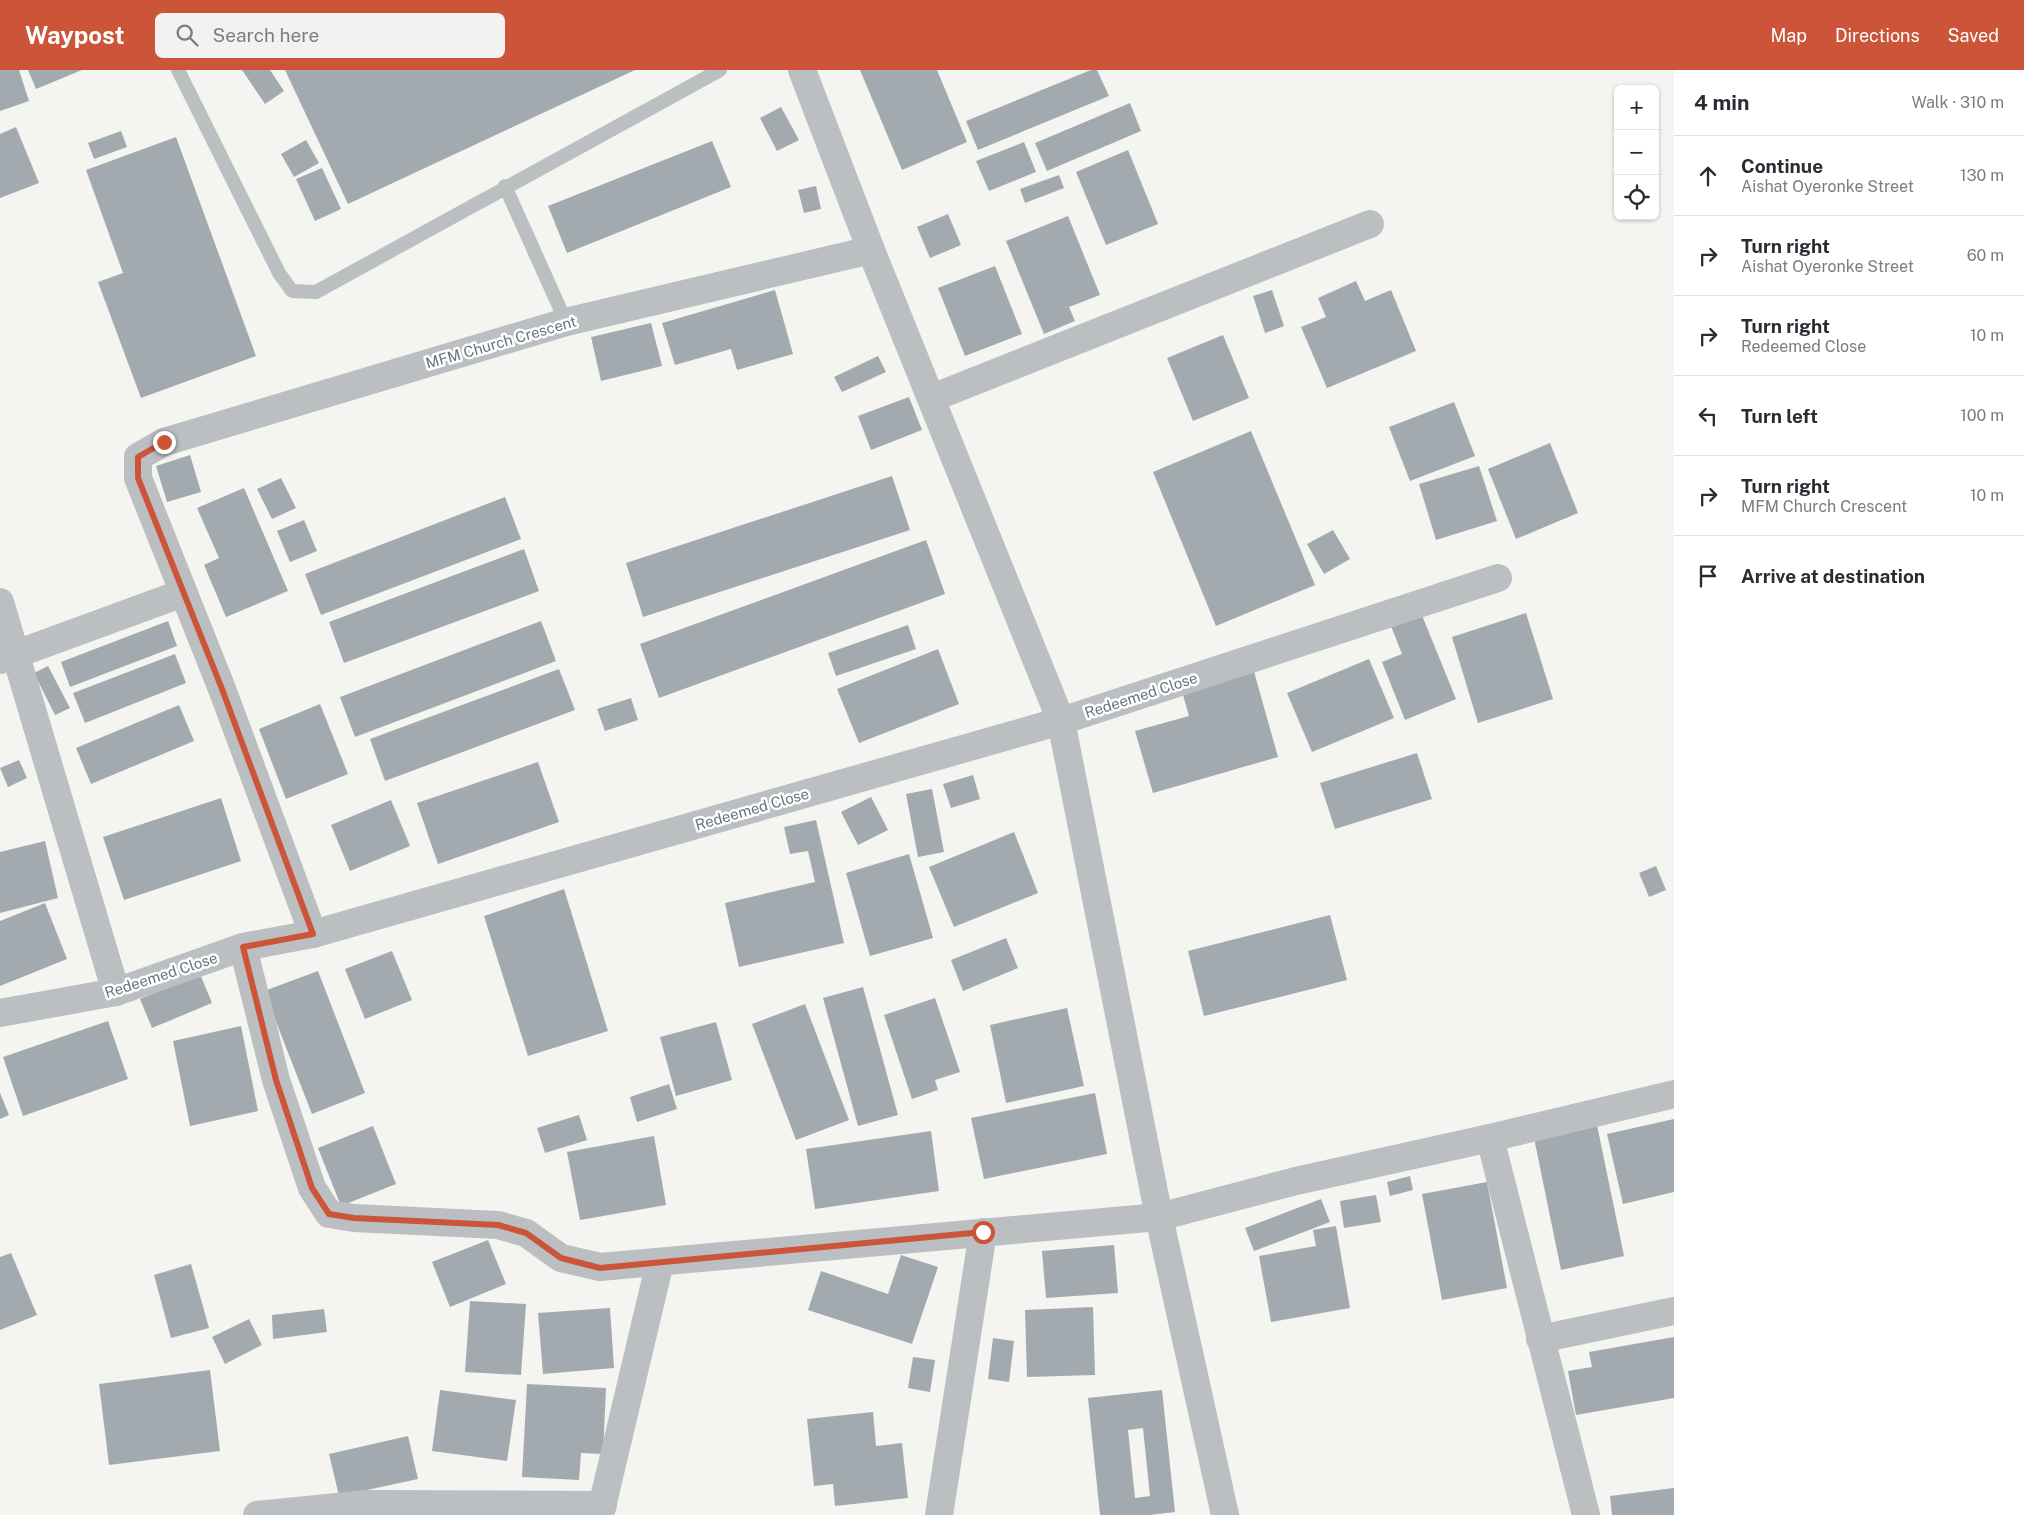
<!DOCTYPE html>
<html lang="en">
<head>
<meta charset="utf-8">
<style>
	:root { --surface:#fff; --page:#f2f2f3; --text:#2b2b33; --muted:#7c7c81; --line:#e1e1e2; --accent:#cb5439 }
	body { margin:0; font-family:"Public Sans",sans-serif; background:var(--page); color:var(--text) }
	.controls { position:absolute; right:15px; top:15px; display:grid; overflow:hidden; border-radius:8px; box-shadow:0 1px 4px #0004 }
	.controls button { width:45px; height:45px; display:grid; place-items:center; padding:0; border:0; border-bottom:1px solid var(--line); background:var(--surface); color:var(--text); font:25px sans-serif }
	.stop { position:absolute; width:15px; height:15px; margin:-11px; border:4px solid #cb5439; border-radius:50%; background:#fff }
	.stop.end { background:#cb5439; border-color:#fff; box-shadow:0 1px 5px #0008 }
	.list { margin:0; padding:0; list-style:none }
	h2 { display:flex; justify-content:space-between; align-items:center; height:65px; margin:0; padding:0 20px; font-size:21px }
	h2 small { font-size:16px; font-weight:400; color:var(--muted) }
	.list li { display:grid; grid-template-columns:32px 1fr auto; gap:15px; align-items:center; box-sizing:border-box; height:80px; padding:0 20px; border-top:1px solid var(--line) }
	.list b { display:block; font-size:19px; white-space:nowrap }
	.list p { margin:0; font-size:16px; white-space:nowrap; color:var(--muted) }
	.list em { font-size:16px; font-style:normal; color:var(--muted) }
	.icon { flex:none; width:28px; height:28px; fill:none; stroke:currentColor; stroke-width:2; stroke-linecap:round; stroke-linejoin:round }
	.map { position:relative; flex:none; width:1674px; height:1445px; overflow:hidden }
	header { display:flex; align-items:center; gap:30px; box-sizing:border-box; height:70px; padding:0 25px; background:var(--accent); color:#fff }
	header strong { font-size:24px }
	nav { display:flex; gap:28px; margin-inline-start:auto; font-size:18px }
	.search { width:350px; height:45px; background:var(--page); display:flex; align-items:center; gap:12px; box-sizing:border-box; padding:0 18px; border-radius:8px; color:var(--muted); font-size:19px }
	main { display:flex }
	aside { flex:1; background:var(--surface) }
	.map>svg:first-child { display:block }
	.building { fill:#a3aaaf; fill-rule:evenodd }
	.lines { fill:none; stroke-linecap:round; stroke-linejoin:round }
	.service { stroke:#bbbfc2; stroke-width:14 }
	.minor { stroke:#bbbfc2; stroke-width:28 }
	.route { stroke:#cb5439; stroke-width:6 }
	.labels { text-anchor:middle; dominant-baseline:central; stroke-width:5; stroke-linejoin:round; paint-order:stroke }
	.street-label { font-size:15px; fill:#67757e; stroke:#fff }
</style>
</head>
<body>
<header>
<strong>Waypost</strong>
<div class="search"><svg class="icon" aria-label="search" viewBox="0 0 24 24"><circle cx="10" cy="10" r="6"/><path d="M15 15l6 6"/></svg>Search here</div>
<nav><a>Map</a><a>Directions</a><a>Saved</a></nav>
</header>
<main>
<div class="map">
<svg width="1674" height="1445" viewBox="0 0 1674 1445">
	<rect width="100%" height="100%" fill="#f4f4f1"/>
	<g class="building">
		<path d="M0,0H19L29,31L0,41Z"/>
		<path d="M28,0H82L36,19Z"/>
		<path d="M242,0H270L284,21L265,34Z"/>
		<path d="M285,0H635L348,134Z"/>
		<path d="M860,0H937L967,72L902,100Z"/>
		<path d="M1091,0H1097L1109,26L978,80L966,51Z"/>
		<path d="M1130,33L1141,61L1047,101L1035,73Z"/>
		<path d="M781,37L799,70L777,81L760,48Z"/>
		<path d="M16,57L39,113L0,128V64Z"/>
		<path d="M121,61L127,77L94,89L88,73Z"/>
		<path d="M176,67L256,286L141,328L98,212L123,203L86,100Z"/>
		<path d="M306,70L319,93L294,107L281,84Z"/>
		<path d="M712,71L731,117L567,183L548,136Z"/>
		<path d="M1024,72L1036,102L989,121L976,91Z"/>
		<path d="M1128,80L1158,154L1106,175L1076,102Z"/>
		<path d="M322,98L341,139L315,151L296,109Z"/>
		<path d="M1059,105L1064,118L1025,133L1020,119Z"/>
		<path d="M816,116L821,139L804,143L798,120Z"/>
		<path d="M948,144L961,175L930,188L917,157Z"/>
		<path d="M1068,146L1100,225L1069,237L1075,251L1044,264L1006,171Z"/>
		<path d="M995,196L1022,264L965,286L938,218Z"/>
		<path d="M1356,211L1365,231L1391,220L1416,281L1327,318L1301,257L1326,247L1318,228Z"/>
		<path d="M775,220L793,284L737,300L731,279L675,295L662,253Z"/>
		<path d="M1272,220L1284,256L1265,263L1253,226Z"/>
		<path d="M651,253L662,296L601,311L591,267Z"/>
		<path d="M1223,265L1249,328L1193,351L1167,288Z"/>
		<path d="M878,286L886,302L842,322L834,307Z"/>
		<path d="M909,327L922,360L871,380L858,346Z"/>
		<path d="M1454,332L1475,386L1410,411L1389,357Z"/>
		<path d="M1251,361L1315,515L1216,556L1153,402Z"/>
		<path d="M1550,373L1578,443L1516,469L1488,399Z"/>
		<path d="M190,385L201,422L167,432L156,396Z"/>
		<path d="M1479,396L1497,451L1436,470L1419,414Z"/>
		<path d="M892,406L910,460L643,547L626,493Z"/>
		<path d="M281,408L296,438L272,449L257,419Z"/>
		<path d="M244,418L288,521L226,547L204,495L219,488L197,438Z"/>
		<path d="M505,427L521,469L321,545L305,504Z"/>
		<path d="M304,450L317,481L290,492L277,461Z"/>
		<path d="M1333,460L1350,489L1324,504L1307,474Z"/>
		<path d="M926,470L945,524L659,628L640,574Z"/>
		<path d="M524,479L539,521L344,593L329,552Z"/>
		<path d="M1421,543L1456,629L1405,650L1382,592L1402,584L1391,556Z"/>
		<path d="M1526,543L1553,629L1478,653L1452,567Z"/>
		<path d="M168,551L177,576L70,617L61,592Z"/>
		<path d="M541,551L556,591L355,667L340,627Z"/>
		<path d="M908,555L916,579L836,606L828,583Z"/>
		<path d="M938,579L959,634L859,673L837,619Z"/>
		<path d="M175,584L186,613L85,653L73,623Z"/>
		<path d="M1369,589L1394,648L1312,682L1287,623Z"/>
		<path d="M48,596L70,638L55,645L34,603Z"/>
		<path d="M1253,598L1278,687L1153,723L1135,661L1189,646L1181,618Z"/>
		<path d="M559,599L575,640L385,711L370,669Z"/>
		<path d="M631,628L638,650L605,661L597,639Z"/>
		<path d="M320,634L348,704L286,729L259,659Z"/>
		<path d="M179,635L194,671L91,714L76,678Z"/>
		<path d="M1417,683L1432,729L1335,759L1320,713Z"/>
		<path d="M19,690L27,708L8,717L0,698Z"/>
		<path d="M538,692L559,752L438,794L417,733Z"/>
		<path d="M973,705L980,729L951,738L943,714Z"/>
		<path d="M932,719L944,782L918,787L906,724Z"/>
		<path d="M871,727L888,760L858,775L841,742Z"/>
		<path d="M221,728L241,791L124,830L103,767Z"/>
		<path d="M391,730L410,776L350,801L331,755Z"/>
		<path d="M816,750L844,873L739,897L725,833L815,812L808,781L790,784L784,757Z"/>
		<path d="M1014,762L1038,823L954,857L929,797Z"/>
		<path d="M45,771L58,828L0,843V782Z"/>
		<path d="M909,784L933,868L870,886L846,803Z"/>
		<path d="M1656,796L1666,820L1649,827L1639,803Z"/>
		<path d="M564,819L608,961L528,986L484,846Z"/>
		<path d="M45,833L67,889L0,916V851Z"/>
		<path d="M1330,845L1347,910L1204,946L1188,881Z"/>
		<path d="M1006,868L1018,898L963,921L951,890Z"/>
		<path d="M392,881L412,930L365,949L345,899Z"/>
		<path d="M318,901L365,1023L312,1044L264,921Z"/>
		<path d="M200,904L212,933L152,958L140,929Z"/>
		<path d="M863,917L898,1045L858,1056L823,928Z"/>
		<path d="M935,928L960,1002L935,1010L938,1020L912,1029L884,945Z"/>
		<path d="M805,934L849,1050L796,1070L752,954Z"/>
		<path d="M1067,938L1084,1016L1006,1033L990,955Z"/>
		<path d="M108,951L128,1009L23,1046L3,987Z"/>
		<path d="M716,952L732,1010L676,1026L660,967Z"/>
		<path d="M241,956L258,1041L190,1056L173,971Z"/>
		<path d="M669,1014L677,1039L637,1052L630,1027Z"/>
		<path d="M0,1023L9,1045L0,1049Z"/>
		<path d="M1095,1023L1107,1084L984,1109L971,1048Z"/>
		<path d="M579,1045L587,1070L545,1083L537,1058Z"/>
		<path d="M1674,1049V1122L1623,1134L1607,1064Z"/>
		<path d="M1597,1055L1624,1186L1561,1200L1534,1068Z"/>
		<path d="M373,1056L396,1114L341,1136L318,1078Z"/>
		<path d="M931,1061L939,1121L815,1139L806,1079Z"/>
		<path d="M654,1066L666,1135L580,1150L567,1082Z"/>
		<path d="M1410,1106L1413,1120L1390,1126L1387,1112Z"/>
		<path d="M1487,1112L1507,1218L1442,1230L1422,1124Z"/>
		<path d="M1376,1125L1381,1152L1344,1158L1340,1131Z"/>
		<path d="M1321,1129L1330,1152L1254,1181L1245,1158Z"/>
		<path d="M1336,1156L1350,1238L1271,1252L1259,1186L1316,1176L1313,1160Z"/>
		<path d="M488,1170L506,1214L450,1237L432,1192Z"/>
		<path d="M1114,1175L1118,1223L1046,1228L1042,1181Z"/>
		<path d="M11,1183L37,1245L0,1260V1187Z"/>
		<path d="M901,1185L938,1197L912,1274L808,1240L821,1201L888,1224Z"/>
		<path d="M191,1194L209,1258L171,1268L154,1205Z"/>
		<path d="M470,1231L526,1234L521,1305L465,1302Z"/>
		<path d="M1093,1237L1095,1305L1027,1307L1025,1240Z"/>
		<path d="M610,1238L614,1298L543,1304L538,1243Z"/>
		<path d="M324,1239L327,1262L273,1269L272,1245Z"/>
		<path d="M249,1249L262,1275L225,1294L212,1267Z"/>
		<path d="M1674,1267V1328L1576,1345L1568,1301L1592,1297L1589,1282Z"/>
		<path d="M993,1268L1014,1271L1009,1312L988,1309Z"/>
		<path d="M913,1287L935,1290L930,1322L908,1318Z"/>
		<path d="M210,1300L220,1381L109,1395L99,1314Z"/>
		<path d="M527,1314L606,1318L603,1384L581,1383L579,1410L522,1407Z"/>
		<path d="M440,1320L516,1330L507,1391L432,1381Z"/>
		<path d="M1162,1320L1175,1442L1149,1445H1100L1088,1328ZM1143,1358L1150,1426L1135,1428L1128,1360Z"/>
		<path d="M873,1342L876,1376L902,1373L908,1428L835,1436L833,1414L814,1416L807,1349Z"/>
		<path d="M408,1366L418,1409L339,1426L329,1384Z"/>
		<path d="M1674,1418V1445H1612L1610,1426Z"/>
	</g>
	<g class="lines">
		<g class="service">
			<path d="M178,0L279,203L292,221L316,222L720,0"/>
			<path d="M505,116L566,252"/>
		</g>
		<g class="minor">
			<path d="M802,0L871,180L1061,651L1159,1147L1225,1445"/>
			<path d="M932,328L1370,154"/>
			<path d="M0,532L116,922"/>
			<path d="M0,590L183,523"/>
			<path d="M313,864L222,619L138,408V387L164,372L566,252L871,180"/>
			<path d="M243,877L276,1010L312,1118L329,1144L354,1148L498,1155L526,1163L561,1188L600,1197L1159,1147L1296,1111L1490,1068L1674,1024"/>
			<path d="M0,943L116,922L243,877L313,864L1061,651L1498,508"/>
			<path d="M1490,1068L1586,1445"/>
			<path d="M1540,1269L1674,1241"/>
			<path d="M257,1445L367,1434L603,1435"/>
			<path d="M600,1445L660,1192"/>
			<path d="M939,1445L983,1162"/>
		</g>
	</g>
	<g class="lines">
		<path class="route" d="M164,372L138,387V408L222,619L313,864L243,877L276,1010L312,1118L329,1144L354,1148L498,1155L526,1163L561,1188L600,1198L983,1162"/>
	</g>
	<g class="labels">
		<g class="street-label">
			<text transform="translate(501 272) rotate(-16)">MFM Church Crescent</text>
			<text transform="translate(1141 625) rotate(-18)">Redeemed Close</text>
			<text transform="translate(752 739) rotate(-16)">Redeemed Close</text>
			<text transform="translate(161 905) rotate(-18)">Redeemed Close</text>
		</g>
	</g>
</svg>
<div class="controls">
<button>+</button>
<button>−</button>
<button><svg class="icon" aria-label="locate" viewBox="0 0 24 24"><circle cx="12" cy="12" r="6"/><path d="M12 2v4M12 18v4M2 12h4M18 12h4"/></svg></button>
</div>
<div class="stop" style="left:983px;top:1162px"></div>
<div class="stop end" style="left:164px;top:372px"></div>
</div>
<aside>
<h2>4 min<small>Walk · 310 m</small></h2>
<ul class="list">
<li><svg class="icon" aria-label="ahead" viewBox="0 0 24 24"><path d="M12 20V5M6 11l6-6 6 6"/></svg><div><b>Continue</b><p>Aishat Oyeronke Street</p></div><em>130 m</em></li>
<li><svg class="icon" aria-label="right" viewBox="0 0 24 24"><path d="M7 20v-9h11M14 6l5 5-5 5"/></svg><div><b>Turn right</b><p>Aishat Oyeronke Street</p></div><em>60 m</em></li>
<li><svg class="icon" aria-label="right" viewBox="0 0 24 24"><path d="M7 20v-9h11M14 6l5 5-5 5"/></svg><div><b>Turn right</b><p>Redeemed Close</p></div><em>10 m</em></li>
<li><svg class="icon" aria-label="left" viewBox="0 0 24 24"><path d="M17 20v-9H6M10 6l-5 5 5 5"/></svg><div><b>Turn left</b></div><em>100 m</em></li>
<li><svg class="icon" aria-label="right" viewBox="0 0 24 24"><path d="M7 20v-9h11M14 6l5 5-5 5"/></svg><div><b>Turn right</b><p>MFM Church Crescent</p></div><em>10 m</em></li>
<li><svg class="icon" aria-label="arrive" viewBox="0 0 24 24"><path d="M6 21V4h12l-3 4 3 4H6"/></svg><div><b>Arrive at destination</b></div></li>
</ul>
</aside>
</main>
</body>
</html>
